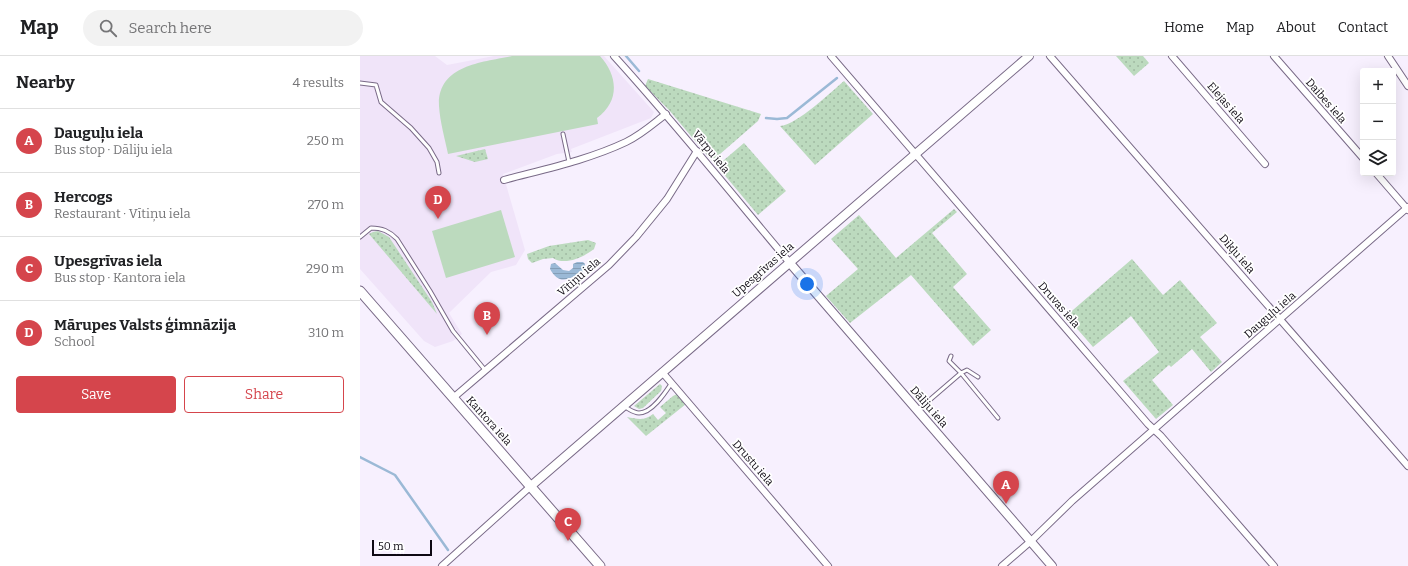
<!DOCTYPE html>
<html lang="en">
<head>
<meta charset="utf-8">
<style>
	:root { --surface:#fff; --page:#f2f2f2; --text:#202124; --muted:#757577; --line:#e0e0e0; --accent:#d5454c }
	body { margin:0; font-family:Bitter,serif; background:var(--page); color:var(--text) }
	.controls { position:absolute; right:12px; top:12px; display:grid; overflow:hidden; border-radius:4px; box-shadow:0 4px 16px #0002 }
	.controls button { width:36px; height:36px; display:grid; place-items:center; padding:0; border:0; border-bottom:1px solid var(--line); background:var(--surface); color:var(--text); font:20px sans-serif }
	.scale { position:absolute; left:12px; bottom:10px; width:60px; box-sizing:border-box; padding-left:4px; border:2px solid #0e0913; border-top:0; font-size:11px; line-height:14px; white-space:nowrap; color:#0e0913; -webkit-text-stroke:3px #fff; paint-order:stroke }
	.you { position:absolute; left:447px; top:228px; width:14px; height:14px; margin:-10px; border:3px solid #fff; border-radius:50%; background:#1a73e8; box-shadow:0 0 0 6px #1a73e833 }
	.badge { display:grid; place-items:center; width:26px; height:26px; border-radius:50%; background:var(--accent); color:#fff; font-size:13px; font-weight:700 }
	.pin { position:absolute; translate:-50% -33px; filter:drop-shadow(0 1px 2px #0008) }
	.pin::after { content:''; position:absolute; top:21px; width:14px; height:12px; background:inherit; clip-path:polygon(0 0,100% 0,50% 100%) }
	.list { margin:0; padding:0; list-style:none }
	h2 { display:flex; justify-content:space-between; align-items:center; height:52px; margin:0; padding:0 16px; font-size:17px }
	h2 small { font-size:13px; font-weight:400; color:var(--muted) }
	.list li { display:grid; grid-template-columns:26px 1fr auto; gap:12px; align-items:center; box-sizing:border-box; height:64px; padding:0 16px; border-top:1px solid var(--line) }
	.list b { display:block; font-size:15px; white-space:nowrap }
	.list p { margin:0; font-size:13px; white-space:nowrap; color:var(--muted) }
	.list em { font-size:13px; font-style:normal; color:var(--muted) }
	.actions { display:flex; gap:8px; padding:12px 16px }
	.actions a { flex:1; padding:9px 0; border:1px solid var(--accent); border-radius:4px; text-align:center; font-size:14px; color:var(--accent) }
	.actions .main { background:var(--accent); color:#fff }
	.icon { flex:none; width:22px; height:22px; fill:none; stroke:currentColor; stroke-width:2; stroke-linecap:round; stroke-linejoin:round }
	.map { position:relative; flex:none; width:1048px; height:510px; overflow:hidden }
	header { display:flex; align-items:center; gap:24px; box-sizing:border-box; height:56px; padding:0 20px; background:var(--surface); border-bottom:1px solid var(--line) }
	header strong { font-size:19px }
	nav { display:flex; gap:22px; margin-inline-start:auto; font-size:14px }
	.search { width:280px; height:36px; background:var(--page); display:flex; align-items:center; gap:10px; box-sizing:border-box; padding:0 14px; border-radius:22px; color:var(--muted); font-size:15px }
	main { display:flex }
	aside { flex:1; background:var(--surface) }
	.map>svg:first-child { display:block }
	.education { fill:#f0e4f9 }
	.grass { fill:url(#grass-dots) }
	.pitch { fill:#bcdabe }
	.water { fill:url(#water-rules) }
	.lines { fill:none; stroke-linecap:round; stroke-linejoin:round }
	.stream { stroke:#9bb9d6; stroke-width:2.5 }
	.service-casing { stroke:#796a87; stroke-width:5 }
	.minor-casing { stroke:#796a87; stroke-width:8 }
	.tertiary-casing { stroke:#796a87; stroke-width:10 }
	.secondary-casing { stroke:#796a87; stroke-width:11 }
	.service { stroke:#fff; stroke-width:3 }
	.minor { stroke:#fff; stroke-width:6 }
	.tertiary { stroke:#fff; stroke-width:8 }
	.secondary { stroke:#fff; stroke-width:9 }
	.labels { text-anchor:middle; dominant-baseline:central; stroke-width:3.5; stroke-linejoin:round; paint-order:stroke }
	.street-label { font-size:11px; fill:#0e0913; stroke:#fff }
</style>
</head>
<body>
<header>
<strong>Map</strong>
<div class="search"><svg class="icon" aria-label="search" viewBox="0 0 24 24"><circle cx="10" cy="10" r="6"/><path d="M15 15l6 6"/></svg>Search here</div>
<nav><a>Home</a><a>Map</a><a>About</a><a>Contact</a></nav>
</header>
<main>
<aside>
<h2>Nearby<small>4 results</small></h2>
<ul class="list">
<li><span class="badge">A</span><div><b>Dauguļu iela</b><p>Bus stop · Dāliju iela</p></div><em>250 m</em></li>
<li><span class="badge">B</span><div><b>Hercogs</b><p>Restaurant · Vītiņu iela</p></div><em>270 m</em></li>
<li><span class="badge">C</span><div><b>Upesgrīvas iela</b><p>Bus stop · Kantora iela</p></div><em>290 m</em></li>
<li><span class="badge">D</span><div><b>Mārupes Valsts ģimnāzija</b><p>School</p></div><em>310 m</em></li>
</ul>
<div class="actions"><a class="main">Save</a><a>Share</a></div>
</aside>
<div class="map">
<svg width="1048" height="510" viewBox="0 0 1048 510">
	<defs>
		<pattern id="grass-dots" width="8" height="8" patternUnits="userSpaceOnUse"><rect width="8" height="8" fill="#bcdabe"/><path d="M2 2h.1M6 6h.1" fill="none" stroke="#a0baa2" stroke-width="1.8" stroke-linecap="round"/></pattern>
		<pattern id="water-rules" width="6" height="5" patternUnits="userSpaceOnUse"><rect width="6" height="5" fill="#9bb9d6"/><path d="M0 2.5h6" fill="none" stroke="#849eb7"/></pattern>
	</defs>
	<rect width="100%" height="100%" fill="#f7f0fe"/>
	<path class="education" d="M0,0H75L87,9L134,0H244L294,56L291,62L211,93L212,96L197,98L143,118L165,194L156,209L131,216L89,257L102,278L93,285L75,291L64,285L0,213Z"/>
	<g class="grass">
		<path d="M756,0H783L789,7L774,20Z"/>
		<path d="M288,23L401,58L398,65L352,105L309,54L285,30Z"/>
		<path d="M484,25L513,58L455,109L420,70C437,69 471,36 484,25Z"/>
		<path d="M384,87L426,135L398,159L357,110Z"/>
		<path d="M125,93L128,103L115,106L96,100Z"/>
		<path d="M594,153L597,156L572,177L607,218L593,231L631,274L613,290L551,219L490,267L466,240L498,213L471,183L499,159L536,202Z"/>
		<path d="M18,175L29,181L72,246L77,258L9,178L13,176Z"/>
		<path d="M228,184L236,187L234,193C224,201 205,210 193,202L183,203L172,207L168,203L167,198L189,190Z"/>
		<path d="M772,203L803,239L820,224L857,267L840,281L862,306L851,316L832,293L811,311L809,309L792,324L813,349L796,363L763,325L799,296L771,260L733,291L706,260Z"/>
		<path d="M300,328L302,330L301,335L283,352L279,353L274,350Z"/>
		<path d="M317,338L326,348L286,380L267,361C277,363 285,365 293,358L298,364L306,357L300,351L313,340Z"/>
	</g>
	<g class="pitch">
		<path d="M152,0H240C258,20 260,45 237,62L238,68L88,98C85,83 80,66 79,50C77,9 123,6 152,0Z"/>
		<path d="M141,154L155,201L86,222L72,175Z"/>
	</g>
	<path class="water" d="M217,206H223L225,208L224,215C210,222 200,231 190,213L191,208L195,207L203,214L209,215L213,212V208Z"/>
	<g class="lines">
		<g class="stream">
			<path d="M266,0L279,15"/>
			<path d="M406,62L417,63L427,62L477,22"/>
			<path d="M0,401L35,419L88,494"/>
		</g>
		<g class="service-casing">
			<g id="service">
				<path d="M0,27L16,29L21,46L51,72L69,92L77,106L79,117"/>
				<path d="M203,78L209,106"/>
				<path d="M0,181L11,172C22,172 29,175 37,183L70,235L93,275L125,314"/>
				<path d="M591,300L589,305L601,317L607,314L618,321"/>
				<path d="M265,351C269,353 274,357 279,357C292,357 305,337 311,328"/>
				<path d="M558,354L601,317L638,362"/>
			</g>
		</g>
		<g class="minor-casing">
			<g id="minor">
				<path d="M254,0C315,67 371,137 429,206"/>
				<path d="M471,0L788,368L801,380L914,510"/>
				<path d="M690,0L1048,410"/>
				<path d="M812,0L905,108"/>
				<path d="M914,0L1003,102"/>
				<path d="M1028,0L1048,30"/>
				<path d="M1016,117L1048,154"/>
				<path d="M144,124C185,113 228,104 266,86C281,79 293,68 306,58"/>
				<path d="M302,316L468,510"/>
				<path d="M93,342L249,209L276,181L307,143L337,95"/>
				<path d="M82,510L171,430"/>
				<path d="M642,510L671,485L712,445L1048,151"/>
			</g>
		</g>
		<g class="tertiary-casing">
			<g id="tertiary">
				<path d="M429,206L692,510"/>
				<path d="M171,430L669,0"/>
			</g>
		</g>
		<g class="secondary-casing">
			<path id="secondary" d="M0,235L240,510"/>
		</g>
		<use href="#service" class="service"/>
		<use href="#minor" class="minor"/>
		<use href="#tertiary" class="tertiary"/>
		<use href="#secondary" class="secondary"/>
	</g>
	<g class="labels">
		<g class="street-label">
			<text transform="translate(966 45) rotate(49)">Daibes iela</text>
			<text transform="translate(866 47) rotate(49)">Elejas iela</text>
			<text transform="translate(351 96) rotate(51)">Vārpu iela</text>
			<text transform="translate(877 198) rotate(49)">Dikļu iela</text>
			<text transform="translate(403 214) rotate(-41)">Upesgrīvas iela</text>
			<text transform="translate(219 221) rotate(-41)">Vītiņu iela</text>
			<text transform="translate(699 249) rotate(49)">Druvas iela</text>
			<text transform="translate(910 259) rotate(-41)">Dauguļu iela</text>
			<text transform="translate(569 351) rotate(49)">Dāliju iela</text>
			<text transform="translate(129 365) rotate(48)">Kantora iela</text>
			<text transform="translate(393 407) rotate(49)">Drustu iela</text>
		</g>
	</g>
</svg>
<div class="controls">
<button>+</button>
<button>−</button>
<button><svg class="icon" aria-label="layers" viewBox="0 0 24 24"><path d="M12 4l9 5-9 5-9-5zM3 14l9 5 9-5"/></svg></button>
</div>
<div class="scale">50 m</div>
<div class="you"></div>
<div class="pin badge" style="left:646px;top:448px">A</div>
<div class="pin badge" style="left:127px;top:279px">B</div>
<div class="pin badge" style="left:208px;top:485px">C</div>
<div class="pin badge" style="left:78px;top:163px">D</div>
</div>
</main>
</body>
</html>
